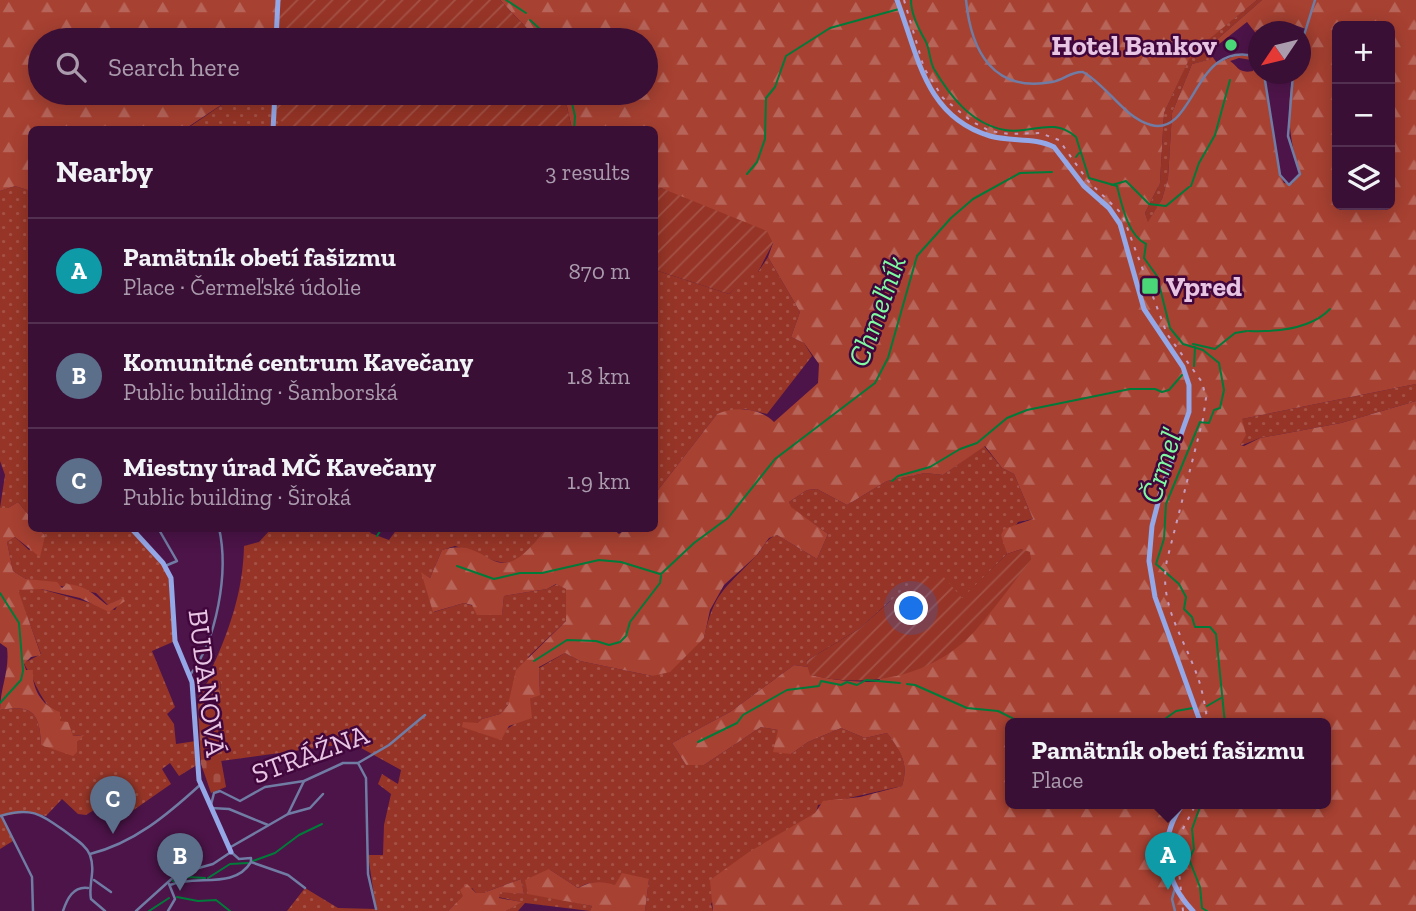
<!DOCTYPE html>
<html lang="en">
<head>
<meta charset="utf-8">
<style>
	:root { --surface:#390f36; --page:#40183e; --text:#f1f3f6; --muted:#ab9cad; --line:#532f51; --accent:#db2777 }
	body { margin:0; font-family:"Zilla Slab",serif; background:var(--page); color:var(--text) }
	.controls { position:absolute; right:21px; top:21px; display:grid; overflow:hidden; border-radius:10px; box-shadow:0 4px 18px #0003 }
	.controls button { width:63px; height:63px; display:grid; place-items:center; padding:0; border:0; border-bottom:2px solid var(--line); background:var(--surface); color:var(--text); font:35px sans-serif }
	.compass { position:absolute; left:1248px; top:21px; width:63px; height:63px; border-radius:50%; background:var(--surface); box-shadow:0 4px 18px #0003; rotate:235deg }
	.you { position:absolute; left:912px; top:609px; width:24px; height:24px; margin:-18px; border:5px solid #fff; border-radius:50%; background:#1a73e8; box-shadow:0 0 0 10px #1a73e833 }
	.badge { display:grid; place-items:center; width:46px; height:46px; border-radius:50%; background:var(--accent); color:#fff; font-size:23px; font-weight:700 }
	.pin { position:absolute; translate:-50% -58px; filter:drop-shadow(0 2px 4px #0008) }
	.pin::after { content:''; position:absolute; top:37px; width:24px; height:21px; background:inherit; clip-path:polygon(0 0,100% 0,50% 100%) }
	.popup { position:absolute; left:1005px; top:718px; width:326px; height:91px; box-sizing:border-box; display:grid; place-content:center; border-radius:10px; background:var(--surface); filter:drop-shadow(0 2px 5px #0005); font-size:23px; white-space:nowrap; color:var(--muted) }
	.popup b { font-size:26px; color:var(--text) }
	.popup::after { content:''; position:absolute; left:50%; top:100%; margin-left:-14px; border:14px solid transparent; border-top-color:var(--surface) }
	.list { margin:0; padding:0; list-style:none }
	h2 { display:flex; justify-content:space-between; align-items:center; height:91px; margin:0; padding:0 28px; font-size:30px }
	h2 small { font-size:23px; font-weight:400; color:var(--muted) }
	.list li { display:grid; grid-template-columns:46px 1fr auto; gap:21px; align-items:center; box-sizing:border-box; height:105px; padding:0 28px; border-top:2px solid var(--line) }
	.list b { display:block; font-size:26px; white-space:nowrap }
	.list p { margin:0; font-size:23px; white-space:nowrap; color:var(--muted) }
	.list em { font-size:23px; font-style:normal; color:var(--muted) }
	.icon { flex:none; width:38px; height:38px; fill:none; stroke:currentColor; stroke-width:2; stroke-linecap:round; stroke-linejoin:round }
	.map { position:relative; flex:none; width:1416px; height:911px; overflow:hidden }
	.search { position:absolute; background:var(--surface); box-shadow:0 4px 18px #0003; left:28px; top:28px; width:630px; height:77px; display:flex; align-items:center; gap:18px; box-sizing:border-box; padding:0 24px; border-radius:38px; color:var(--muted); font-size:26px }
	.panel { position:absolute; background:var(--surface); box-shadow:0 4px 18px #0003; left:28px; top:126px; width:630px; height:406px; border-radius:10px }
	.map>svg:first-child { display:block }
	.grass { fill:url(#grass-dots) }
	.forest { fill:url(#forest-firs); fill-rule:evenodd }
	.cemetery { fill:url(#cemetery-stones) }
	.garden { fill:url(#garden-furrows) }
	.lines { fill:none; stroke-linecap:round; stroke-linejoin:round }
	.stream { stroke:#007b39; stroke-width:2 }
	.street { stroke:#707ca4; stroke-width:2.5 }
	.secondary { stroke:#94a7e6; stroke-width:5 }
	.rail { stroke:#c49ec0; stroke-width:2; stroke-dasharray:3.5 7; stroke-linecap:butt }
	.poi-dot { fill:#49d778; stroke:#41073d; stroke-width:2.5 }
	.labels { text-anchor:middle; dominant-baseline:central; stroke-width:5; stroke-linejoin:round; paint-order:stroke }
	.poi-label { font-size:28px; font-weight:bold; fill:#e7c5e3; stroke:#41073d; text-anchor:end }
	.street-label { font-size:28px; fill:#e7c5e3; stroke:#41073d }
	.water-label { font-size:30px; font-style:italic; fill:#7efba0; stroke:#41073d }
</style>
</head>
<body>
<div class="map">
<svg width="1416" height="911" viewBox="0 0 1416 911">
	<defs>
		<pattern id="grass-dots" width="8" height="8" patternUnits="userSpaceOnUse" patternTransform="scale(1.75)"><rect width="8" height="8" fill="#963527"/><path d="M2 2h.1M6 6h.1" fill="none" stroke="#a55146" stroke-width="1.8" stroke-linecap="round"/></pattern>
		<pattern id="forest-firs" width="22" height="20" patternUnits="userSpaceOnUse" patternTransform="scale(1.75)"><rect width="22" height="20" fill="#a74132"/><path d="M5 1l3.5 6h-7zM16 11l3.5 6h-7z" fill="#b76459"/></pattern>
		<pattern id="cemetery-stones" width="16" height="16" patternUnits="userSpaceOnUse" patternTransform="scale(1.75)"><rect width="16" height="16" fill="#963527"/><path d="M2 7V4a2 2 0 0 1 4 0v3zM10 15v-3a2 2 0 0 1 4 0v3z" fill="#a55146"/></pattern>
		<pattern id="garden-furrows" width="10" height="10" patternUnits="userSpaceOnUse" patternTransform="scale(1.75)"><rect width="10" height="10" fill="#963527"/><path d="M-1 1l2-2M0 10L10 0M9 11l2-2" fill="none" stroke="#a55146"/></pattern>
	</defs>
	<rect width="100%" height="100%" fill="#4c1448"/>
	<g class="grass">
		<path d="M1257,0H1262L1205,50L1212,59L1192,64L1172,113L1168,178L1162,199L1148,223L1145,213L1160,183L1164,113L1192,52Z"/>
		<path d="M239,93H275L294,129L185,130Z"/>
		<path d="M15,186L31,191V518L18,502L8,508H0L5,475L0,461V191Z"/>
		<path d="M768,257L800,312L791,337L804,343L812,356L767,414L745,409L717,414L655,494V270L729,294L750,271L758,272Z"/>
		<path d="M1416,384V401L1341,423L1260,438L1240,446L1242,419Z"/>
		<path d="M984,446L1002,468L1014,474L1033,519L1018,522L1005,546L1007,554L962,599L890,601L859,629L806,661L808,667L794,665L730,712L672,743L686,765H704L761,727L778,730L791,754L808,742L841,728L865,738L887,733C901,750 909,764 902,786L818,805L816,813L735,863L711,904L713,911H645L649,879C639,881 626,886 615,885C600,884 593,879 578,888L549,869L569,901L592,906L590,911L525,903L518,911H506L521,902L498,897L500,891L524,894L521,879L483,893H476L472,888L448,911H287L305,888L338,908L376,909L368,855H383L384,825L391,794L378,784L382,774L398,784L401,770L352,743L221,761L216,732L221,682L208,677C228,634 243,594 244,546L259,542L271,529H373L370,533L389,540L397,529H545C508,580 506,562 455,546L442,550L430,578L422,573L434,612L464,603L502,615L504,596L547,589L557,584L567,589L566,621L529,656L508,705L500,714L482,719L477,723H463L504,731L519,721L530,699L540,694L539,668L565,653L580,661L652,676L704,638C714,592 724,590 755,557C763,549 765,539 777,535L817,559L828,534L790,507L789,502L807,490L817,489L847,505L887,481L925,473L943,475Z"/>
		<path d="M40,529H131L169,573L175,641L152,651L175,707L167,714L174,724L176,744L196,741L197,765L179,776L170,763L162,769L171,784L125,816L110,800L86,815L78,814L62,799L46,816L28,812L2,816L13,841L0,849V710C32,704 40,713 41,745L77,752V742L82,735L73,736C56,717 41,700 32,677C30,672 26,669 24,663L41,654L17,589H41L115,610L122,598L108,605L96,593L26,579L13,571L7,542L15,537L29,550L45,536Z"/>
	</g>
	<g class="forest">
		<path d="M0,0H278L276,28H271L269,40H40V93H239L185,129L32,130L31,191L15,186L0,191Z"/>
		<path d="M500,0H1257L1192,53L1164,113L1160,183L1145,213L1148,222L1162,199L1168,178L1172,113L1192,64L1211,59L1205,50L1262,0H1416V384L1242,419L1246,435L1240,445L1244,446L1260,438L1341,423L1416,401V911H713L710,880L749,852L815,813L823,801L860,797L902,786C909,764 901,751 887,733L865,738L841,728L808,742L791,754L773,752L778,730L761,727L704,765H686L672,743L730,712L794,665L808,667L811,675C833,680 853,682 877,682L1022,549L1007,554L1001,535L1004,529L1033,519L1014,474L1002,468L985,446L943,475L925,473L887,481L847,505L817,489L807,490L789,502L791,507L828,534L817,559L777,535L769,538L756,556L724,585L710,610L704,638L670,672L652,676L580,661L565,653L539,667L540,695L530,699L532,718L509,726L501,740L462,727L463,722L477,723L482,719L500,714L508,705L516,670L566,621V589L556,584L547,589L504,596L502,615H477L472,605L464,603L433,612L421,572L430,578L442,550C492,533 493,601 545,529H613L619,534L626,529L654,528L655,494L717,414C735,406 760,408 774,422L818,383L819,364L804,343L791,337L800,312L768,257L773,243L661,188L655,191L654,130L572,129L564,93H646V40H538ZM1247,22L1258,36V32L1281,31L1289,23L1306,29L1301,48L1300,74H1293C1286,110 1289,139 1300,174L1292,184L1284,183L1280,175L1264,74H1258V64L1255,63L1253,71C1238,74 1238,66 1230,61L1239,58L1258,61V36L1254,56L1237,55L1217,63L1209,52ZM1337,26H1390V205H1337ZM1010,724H1326V804H1010Z"/>
		<path d="M18,502L31,518L32,528L40,529L45,536L40,557L15,537L7,542L13,571L26,579L57,582L62,588L67,584C87,586 93,594 107,605L122,598L125,601L109,612L80,598L41,589L18,590L41,655L31,657L24,664L26,670H33C31,688 43,707 60,712V721L68,722L73,736L84,735L77,742V752L73,756L41,745C40,713 32,704 0,710C0,688 10,670 7,648L0,643V508H8Z"/>
		<path d="M549,869L578,888C591,881 601,881 615,885L622,873L649,879L645,911H590L592,906L528,894L525,880Z"/>
		<path d="M521,879L524,894L500,892L499,898L522,902L506,911H448L463,896L460,890L467,884L476,893H483Z"/>
	</g>
	<path class="cemetery" d="M210,678L221,682L216,732L226,787L211,793L201,764L198,706V698Z"/>
	<g class="garden">
		<path d="M278,0H500L538,40H276Z"/>
		<path d="M275,93H564L572,129H294L275,117Z"/>
		<path d="M661,188L767,231L773,243L758,272H750L729,294L655,270V191Z"/>
		<path d="M1022,549L1030,552L1031,560C1012,584 994,610 974,632C932,677 868,689 810,675L806,661L859,629L914,580L942,575L962,598L1007,554Z"/>
	</g>
	<g class="lines">
		<g class="stream">
			<path d="M506,0L526,13"/>
			<path d="M911,0C911,14 918,28 925,40C930,48 929,60 934,69C950,96 971,124 1005,130C1031,135 1052,116 1076,137L1089,178L1117,186C1122,206 1128,235 1146,244L1144,258L1157,276L1170,328L1183,344L1203,350L1219,363L1224,390L1220,408L1214,410L1209,423L1200,422L1166,504L1164,539L1156,564L1179,584L1186,597L1184,609L1192,617L1195,627H1210L1216,634L1225,724"/>
			<path d="M530,20L542,31"/>
			<path d="M543,34L546,40"/>
			<path d="M568,93V95"/>
			<path d="M571,99L575,116L574,130"/>
			<path d="M1076,157L1079,153"/>
			<path d="M747,174L757,162L765,139L766,98L775,87L786,56L830,28L899,9"/>
			<path d="M1112,185L1126,181L1149,204L1166,206L1189,187"/>
			<path d="M1191,186L1199,163L1215,135L1230,80"/>
			<path d="M1249,331C1276,332 1311,329 1330,309"/>
			<path d="M1193,344L1215,349L1235,333L1247,331"/>
			<path d="M1194,366L1195,347"/>
			<path d="M892,481L898,476L930,467L960,449L977,443L1007,418L1027,410L1130,389H1155L1162,392L1169,390L1182,375"/>
			<path d="M377,536L382,528"/>
			<path d="M457,566L494,579L520,573H542L599,560L621,562L660,574"/>
			<path d="M661,574L694,543L728,518L775,459L875,383L888,358L917,256L951,218L973,199L1020,173L1052,172"/>
			<path d="M0,593L19,623L23,671L21,680L0,703"/>
			<path d="M534,661L567,640L596,641L609,645L620,642L626,636L630,622L660,583L661,576"/>
			<path d="M907,684L915,685L967,708L998,711L1024,724"/>
			<path d="M1207,706L1221,698"/>
			<path d="M1158,724L1176,711L1193,708"/>
			<path d="M698,742L737,723L743,715L787,690L819,686L821,681L841,685L847,682L857,685L866,680L900,683"/>
			<path d="M1201,804L1192,829L1194,849L1189,859L1200,887L1202,908L1207,911"/>
			<path d="M253,861L275,853L299,835L322,824"/>
			<path d="M208,878L230,864L248,863"/>
			<path d="M173,881L188,877L205,878"/>
			<path d="M177,897L198,901L216,900L230,911"/>
			<path d="M149,911L169,898"/>
		</g>
		<g class="street">
			<path d="M966,0C971,51 993,93 1052,82C1064,80 1071,71 1083,72C1108,86 1123,117 1151,125C1196,137 1193,37 1258,57"/>
			<path d="M1300,48L1315,0"/>
			<path d="M1264,74L1280,175L1289,185L1300,174L1288,136L1293,74"/>
			<path d="M158,528L177,561L165,566"/>
			<path d="M190,675C217,640 229,572 219,528"/>
			<path d="M358,763L366,778L368,874L376,909"/>
			<path d="M211,805L214,793L220,791L240,801L265,787L304,781L343,763H358L389,745L425,715"/>
			<path d="M211,808L229,809L268,825"/>
			<path d="M288,814L310,808L323,794"/>
			<path d="M0,816C32,806 42,815 66,832C75,839 86,845 90,855C96,872 88,884 91,899L105,911"/>
			<path d="M2,817L32,877L33,911"/>
			<path d="M229,848L288,814L304,781"/>
			<path d="M90,854C134,843 167,815 200,785"/>
			<path d="M94,880L111,892"/>
			<path d="M170,885C196,874 234,890 251,862"/>
			<path d="M63,911C67,899 73,886 88,888"/>
			<path d="M136,911L177,874L213,864L231,852L239,859L251,858V862L288,875L305,888"/>
			<path d="M168,911L175,899L169,884"/>
			<path d="M1175,911L1172,899L1175,888"/>
		</g>
		<g class="secondary">
			<path d="M897,0C918,55 925,117 990,136C1011,142 1035,137 1054,147L1084,186L1109,208L1120,224L1144,309L1183,367L1189,385V412L1161,491L1152,526L1149,561L1155,597L1201,724"/>
			<path d="M276,40L278,0"/>
			<path d="M273,130L275,93"/>
			<path d="M131,528L163,563L171,578L175,641L192,682L199,780L231,852"/>
			<path d="M1183,804C1157,839 1164,881 1193,911"/>
		</g>
		<g class="rail">
			<path d="M904,0L924,68L943,98L971,121L990,131L1009,134L1040,133L1059,140L1088,181L1122,214L1167,334L1202,382L1206,398L1203,419L1167,560C1158,603 1183,636 1197,675C1203,691 1205,707 1208,724"/>
			<path d="M1183,911L1176,842L1196,804"/>
		</g>
	</g>
	<g class="poi-dot">
		<circle cx="1231" cy="45" r="7"/>
		<rect x="1141" y="277" width="18" height="18" rx="3.5"/>
	</g>
	<g class="labels">
		<g class="poi-label">
			<text x="1217" y="45">Hotel Bankov</text>
			<text x="1166" y="286" text-anchor="start">Vpred</text>
		</g>
		<g class="street-label">
			<text transform="translate(207 683) rotate(83)">BUDANOVÁ</text>
			<text transform="translate(310 754) rotate(-20)">STRÁŽNA</text>
		</g>
		<g class="water-label">
			<text transform="translate(877 311) rotate(-70)">Chmeľník</text>
			<text transform="translate(1161 467) rotate(-72)">Črmeľ</text>
		</g>
	</g>
</svg>
<div class="controls">
<button>+</button>
<button>−</button>
<button><svg class="icon" aria-label="layers" viewBox="0 0 24 24"><path d="M12 4l9 5-9 5-9-5zM3 14l9 5 9-5"/></svg></button>
</div>
<svg class="compass" viewBox="-18 -18 36 36"><path d="M0-13l5 13h-10z" fill="#e53935"/><path d="M0 13l5-13h-10z" fill="#ab9cad"/></svg>
<div class="you"></div>
<div class="pin badge" style="left:1168px;top:890px;background:#0f9aa8">A</div>
<div class="popup"><b>Pamätník obetí fašizmu</b>Place</div>
<div class="pin badge" style="left:180px;top:891px;background:#5c6f8a">B</div>
<div class="pin badge" style="left:113px;top:834px;background:#5c6f8a">C</div>
<div class="search"><svg class="icon" aria-label="search" viewBox="0 0 24 24"><circle cx="10" cy="10" r="6"/><path d="M15 15l6 6"/></svg>Search here</div>
<section class="panel">
<h2>Nearby<small>3 results</small></h2>
<ul class="list">
<li><span class="badge" style="background:#0f9aa8">A</span><div><b>Pamätník obetí fašizmu</b><p>Place · Čermeľské údolie</p></div><em>870 m</em></li>
<li><span class="badge" style="background:#5c6f8a">B</span><div><b>Komunitné centrum Kavečany</b><p>Public building · Šamborská</p></div><em>1.8 km</em></li>
<li><span class="badge" style="background:#5c6f8a">C</span><div><b>Miestny úrad MČ Kavečany</b><p>Public building · Široká</p></div><em>1.9 km</em></li>
</ul>
</section>
</div>
</body>
</html>
